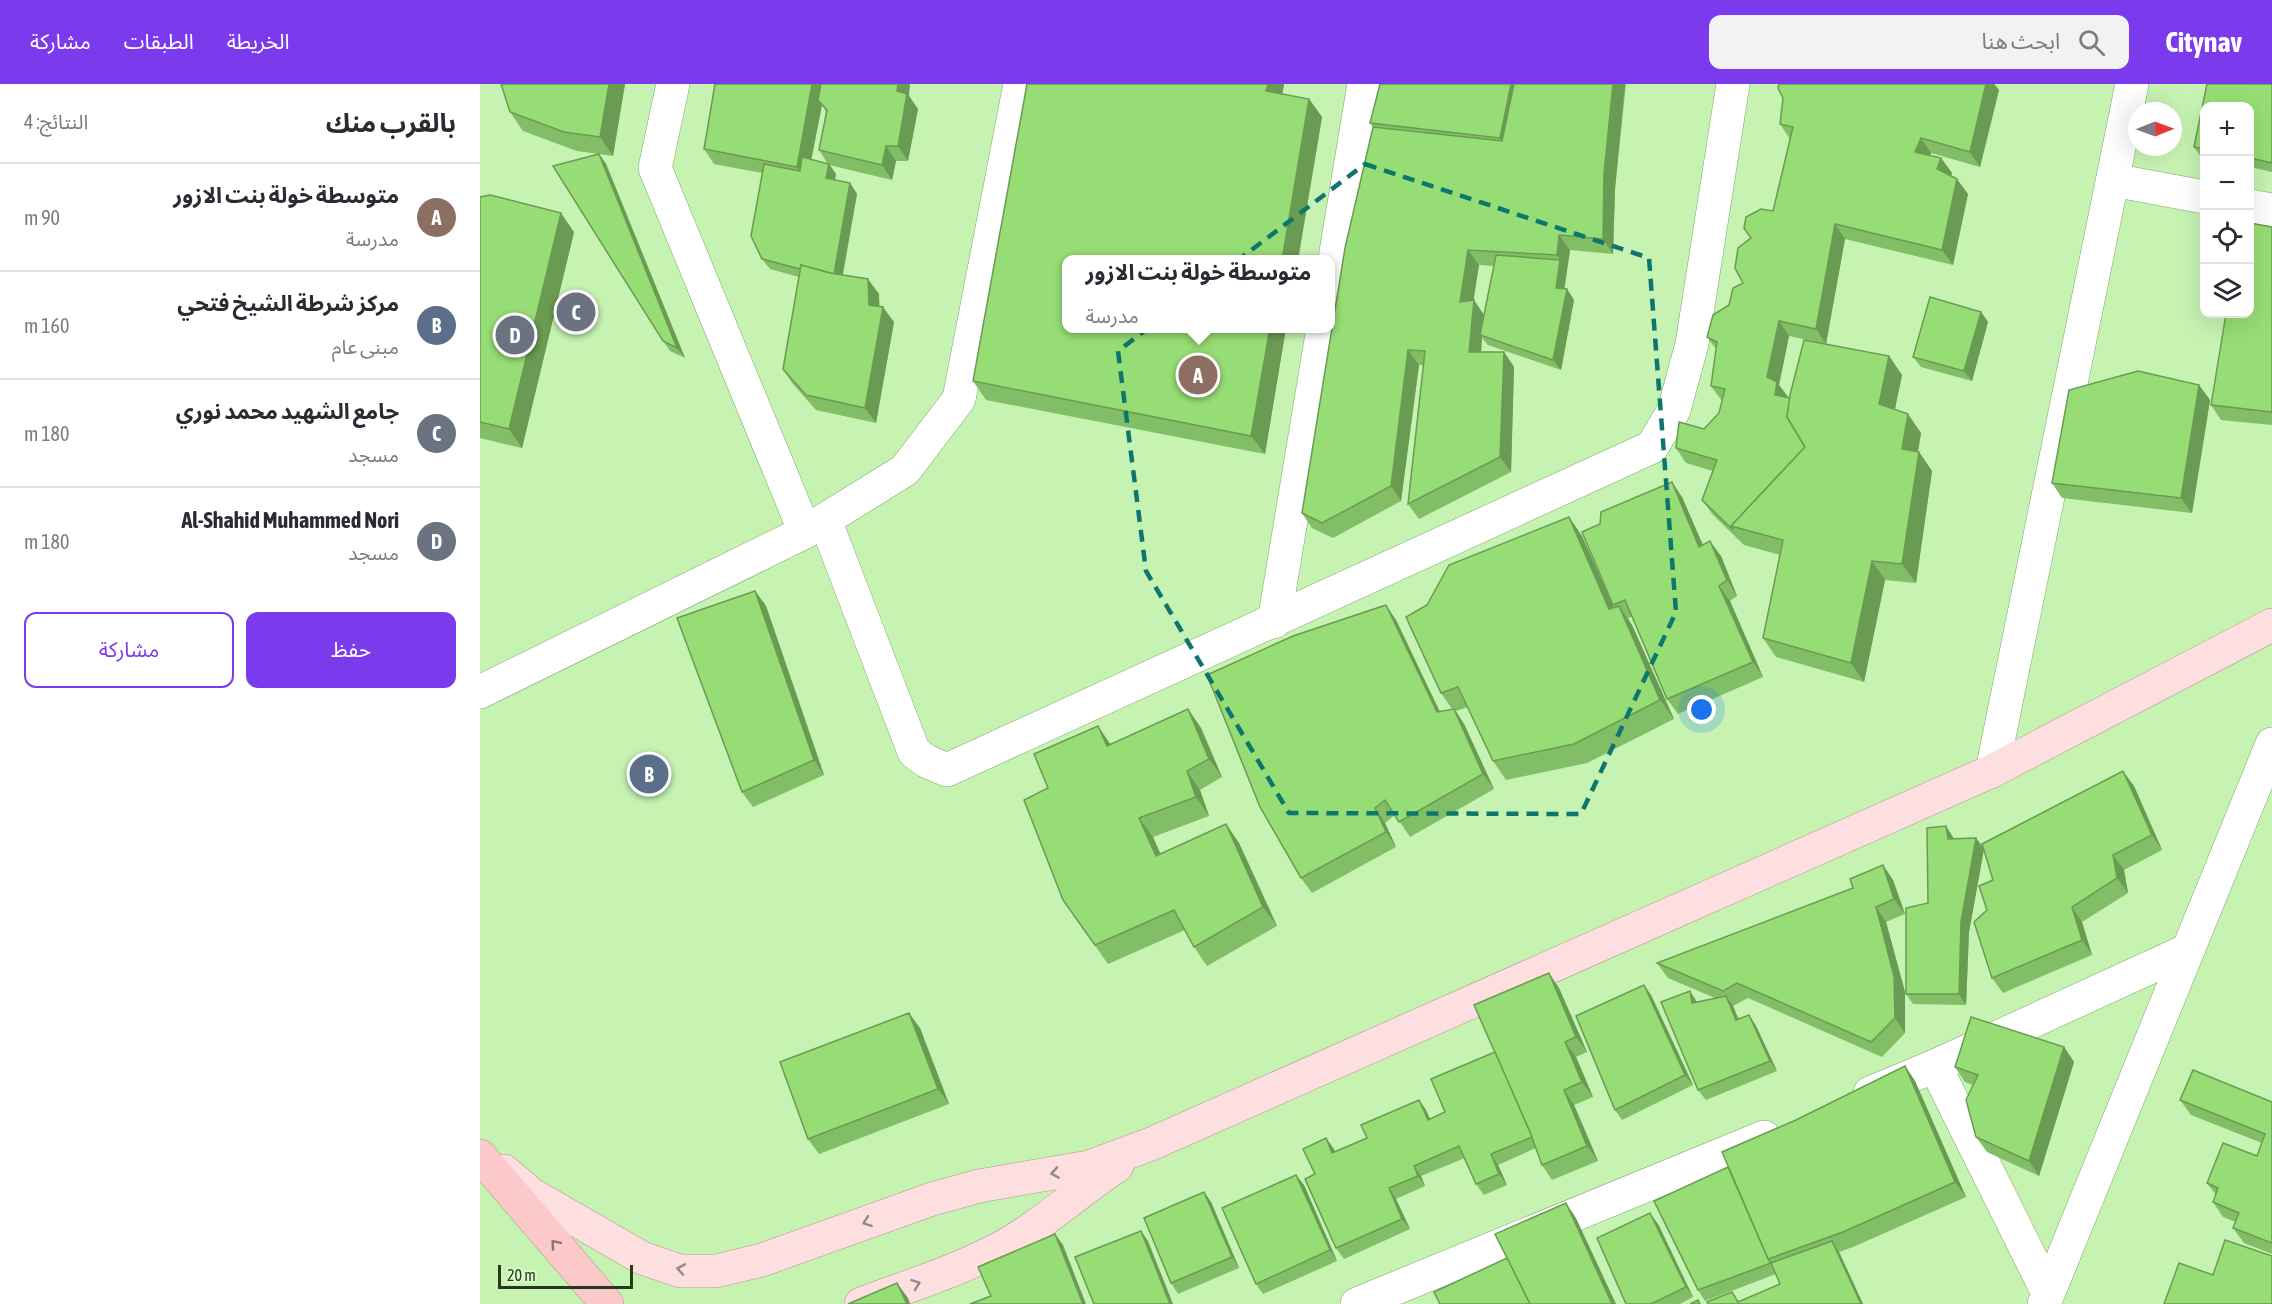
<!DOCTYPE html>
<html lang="ar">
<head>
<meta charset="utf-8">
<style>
	:root { --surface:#fff; --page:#f2f2f3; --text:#2b2b33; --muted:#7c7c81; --line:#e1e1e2; --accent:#7c3aed }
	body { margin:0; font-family:"Asap Condensed","Noto Sans Arabic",sans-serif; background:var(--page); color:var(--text); direction:rtl }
	.controls { position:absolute; right:18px; top:18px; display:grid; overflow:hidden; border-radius:12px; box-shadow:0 6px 24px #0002 }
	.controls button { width:54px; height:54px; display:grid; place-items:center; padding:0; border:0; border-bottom:2px solid var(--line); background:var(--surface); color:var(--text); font:30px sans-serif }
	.compass { position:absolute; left:1648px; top:18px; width:54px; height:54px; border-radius:50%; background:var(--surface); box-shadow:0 6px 24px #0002; rotate:89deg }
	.scale { position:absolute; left:18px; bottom:15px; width:135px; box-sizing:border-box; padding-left:6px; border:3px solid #27381f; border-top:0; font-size:16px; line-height:21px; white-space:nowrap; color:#27381f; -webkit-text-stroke:4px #d9fcc9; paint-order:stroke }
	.you { position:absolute; left:1222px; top:626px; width:21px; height:21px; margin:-15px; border:4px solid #fff; border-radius:50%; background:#1a73e8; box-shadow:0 0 0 9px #1a73e833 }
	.badge { display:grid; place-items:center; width:39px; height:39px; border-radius:50%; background:var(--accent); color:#fff; font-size:20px; font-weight:700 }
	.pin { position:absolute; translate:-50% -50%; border:3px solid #fff; box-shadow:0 2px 6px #0006 }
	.popup { position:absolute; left:582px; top:171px; width:273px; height:78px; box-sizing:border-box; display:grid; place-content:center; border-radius:12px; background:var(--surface); filter:drop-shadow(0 2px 4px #0005); font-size:20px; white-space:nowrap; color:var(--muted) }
	.popup b { font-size:22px; color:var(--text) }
	.popup::after { content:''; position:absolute; left:50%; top:100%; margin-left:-12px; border:12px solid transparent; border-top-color:var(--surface) }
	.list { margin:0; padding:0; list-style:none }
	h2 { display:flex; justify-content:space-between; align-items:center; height:78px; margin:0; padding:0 24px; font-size:26px }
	h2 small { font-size:20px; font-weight:400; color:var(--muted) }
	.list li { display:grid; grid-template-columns:39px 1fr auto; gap:18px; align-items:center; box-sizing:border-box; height:108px; padding:0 24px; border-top:2px solid var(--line) }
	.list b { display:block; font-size:22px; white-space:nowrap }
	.list p { margin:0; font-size:20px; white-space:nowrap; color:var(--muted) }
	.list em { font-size:20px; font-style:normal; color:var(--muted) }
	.actions { display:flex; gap:12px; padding:18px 24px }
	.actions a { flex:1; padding:14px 0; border:2px solid var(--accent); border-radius:12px; text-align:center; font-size:21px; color:var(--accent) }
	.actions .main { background:var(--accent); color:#fff }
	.icon { flex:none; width:33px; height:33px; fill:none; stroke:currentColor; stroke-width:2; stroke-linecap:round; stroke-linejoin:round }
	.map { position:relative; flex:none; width:1792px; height:1220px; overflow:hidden; direction:ltr }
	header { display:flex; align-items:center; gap:36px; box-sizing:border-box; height:84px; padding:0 30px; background:var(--accent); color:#fff }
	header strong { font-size:28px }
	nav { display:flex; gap:33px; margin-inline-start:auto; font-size:21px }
	.search { width:420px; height:54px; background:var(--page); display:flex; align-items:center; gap:15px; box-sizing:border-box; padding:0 21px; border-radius:12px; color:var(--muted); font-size:22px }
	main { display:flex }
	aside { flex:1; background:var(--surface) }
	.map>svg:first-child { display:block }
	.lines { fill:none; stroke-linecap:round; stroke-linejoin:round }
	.minor-casing { stroke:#7ea76b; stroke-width:34 }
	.major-casing { stroke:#b1968e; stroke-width:34 }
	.highway-casing { stroke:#b1968e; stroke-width:34 }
	.minor { stroke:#fff; stroke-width:33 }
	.major { stroke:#fddfdf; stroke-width:33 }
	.highway { stroke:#fbc9ca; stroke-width:33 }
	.wall { fill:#82be65; fill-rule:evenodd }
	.shaded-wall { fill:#6a9b52 }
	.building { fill:#97dd75; stroke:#6a9b52; stroke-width:1.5 }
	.oneway { stroke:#928c7f }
	.oneway2 { stroke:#86796c }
	.marked { fill:none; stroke:#0f766e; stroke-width:4.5; stroke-dasharray:12 8; stroke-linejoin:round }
</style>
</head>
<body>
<header>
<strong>Citynav</strong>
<div class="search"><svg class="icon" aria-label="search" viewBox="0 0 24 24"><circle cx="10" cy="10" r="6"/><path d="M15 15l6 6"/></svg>ابحث هنا</div>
<nav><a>الخريطة</a><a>الطبقات</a><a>مشاركة</a></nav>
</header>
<main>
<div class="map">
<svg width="1792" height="1220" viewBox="0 0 1792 1220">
	<rect width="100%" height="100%" fill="#c6f2b2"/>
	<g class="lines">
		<g class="minor-casing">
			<g id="minor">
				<path d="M193,0L175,84L325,448"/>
				<path d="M1633,96L1724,113"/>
				<path d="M1770,122L1792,126"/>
				<path d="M850,204L884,0"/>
				<path d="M345,436L434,668L446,677L467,686L1172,363L1194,326L1212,260L1253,0"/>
				<path d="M794,538L843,244"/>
				<path d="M0,608L325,448L425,386L479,315L540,0"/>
				<path d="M1512,687L1652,0"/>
				<path d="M1455,982L1568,1209"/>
				<path d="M1390,1009L1455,982L1708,866"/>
				<path d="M877,1220L1284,1053"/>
				<path d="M1564,1220L1792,660"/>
			</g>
		</g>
		<g class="major-casing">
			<g id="major">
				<path d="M24,1087L51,1110L162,1174L200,1187H236L282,1176L452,1115L499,1102L609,1083L671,1060L1512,687L1792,541"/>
				<path d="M381,1220C426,1203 474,1188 517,1166C560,1143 596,1109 637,1082"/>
			</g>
		</g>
		<g class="highway-casing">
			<path id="highway" d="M0,1072L127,1220"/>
		</g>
		<use href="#minor" class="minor"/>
		<use href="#major" class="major"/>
		<use href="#highway" class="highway"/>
	</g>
	<g class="wall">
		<path d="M21,0H145L133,72L119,70L126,80L205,274L190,267L183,257L119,70L97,67L43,47L30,28Z"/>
		<path d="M235,0L429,12L438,25L428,77H416L412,96L349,81L356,90L355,96L370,99L377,110L363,191L399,210V222L414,238L396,339L336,326L313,300L303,285L319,193L290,185L282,175V89L234,80L224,65ZM342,21L346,28L339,66L348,80L331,75Z"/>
		<path d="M547,0H804L802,10L829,15L842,33L818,176H586V244H806L785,370L506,316L493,297Z"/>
		<path d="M900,0H1146L1135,105L1133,170L1090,166L1084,205H1087L1094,216L1081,286L1008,261L1002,254L1001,268H1024L1034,283L1031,388L939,435L928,420L944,281H939L921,417L853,454L832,444L822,429L893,43L890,39ZM999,181L1014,182L1004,232L993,216Z"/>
		<path d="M1299,0H1514L1519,6L1500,83L1451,69L1450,72L1461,74L1472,89L1471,92L1488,110L1473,181L1365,155L1346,260L1309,252L1299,301L1308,313L1310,314L1409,272L1422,291L1415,325L1441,349L1438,368H1439L1452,387L1436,499L1405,496L1384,598L1296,573L1283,554L1300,471L1264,461L1233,431L1222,416L1233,387L1206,379L1196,364L1224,345L1239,329L1242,317L1231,302L1236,265L1227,253L1263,199L1271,154L1293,127L1310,55L1300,40L1303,14Z"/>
		<path d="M1727,0H1792V88L1770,83V22H1725V74H1722L1714,63Z"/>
		<path d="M0,113L94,148L42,364L0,354Z"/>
		<path d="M1792,143V341L1741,336L1731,321Z"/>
		<path d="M1501,228L1508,238L1492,297L1441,283L1433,273Z"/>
		<path d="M1730,316L1712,429L1582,414L1572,399Z"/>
		<path d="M1202,413L1223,461L1241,472L1257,512L1250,517L1283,593L1198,630L1187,615L1152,533L1148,534L1152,541L1194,635L1107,679L1026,696L1013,677L988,623L976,627L984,640L1014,705L930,753L915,731L905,739L916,763L832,809L821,794L916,536L960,628L972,625L961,609L947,521L1089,433L1102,452L1134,524L1135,523L1133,521Z"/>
		<path d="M275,507L286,522L344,691L273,723L262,708Z"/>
		<path d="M708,625L721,644L742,693L720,706L729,732L673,753L680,770L746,740L759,759L797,842L727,882L714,863L705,846L628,880L583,816L568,704L631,661Z"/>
		<path d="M1654,702L1682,766L1644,786L1648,809L1602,838L1612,871L1523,909L1512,894L1507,826L1513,796L1504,765L1489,848L1486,921L1433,920L1426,910L1448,819L1466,742L1473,755L1496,754L1504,765Z"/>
		<path d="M1403,781L1413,796L1425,830L1406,838L1425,908V949L1402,973L1268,914L1253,922L1258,935L1269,931L1276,942L1297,987L1226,1016L1218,1006L1217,918L1235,914L1188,894L1177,879L1373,804Z"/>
		<path d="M1079,904L1107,968L1096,973L1113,1013L1094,1021L1118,1077L1072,1096L1062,1081L1056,1064L1018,1081L1027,1101L1004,1111L996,1100L985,1074L941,1092L945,1102L916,1115L930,1145L864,1175L856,1164L835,1090L846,1054L855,1068L887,1054L939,1016L946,1026L950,1035L965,1028L1015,968Z"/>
		<path d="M1171,911L1213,1001L1142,1036L1135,1026Z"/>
		<path d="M440,944L469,1020L339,1070L328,1055Z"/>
		<path d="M1584,963L1594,978L1559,1092L1507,1068L1496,1053L1493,1001L1485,998L1475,983Z"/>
		<path d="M1425,982L1435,997L1486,1113L1373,1163L1359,1168L1383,1220L1259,1217L1300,1200L1296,1190L1225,1217L1218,1206L1248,1083L1316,1036Z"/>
		<path d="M1700,1016L1792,1018V1170L1764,1159L1753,1144L1756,1138L1743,1133L1733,1118L1736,1111L1727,1099L1777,1072L1782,1059L1711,1031Z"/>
		<path d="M824,1101L857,1177L783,1210L776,1200Z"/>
		<path d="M724,1108L731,1118L759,1184L698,1210L691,1199Z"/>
		<path d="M1178,1140L1213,1213L1200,1220H1146Z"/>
	</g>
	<g class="shaded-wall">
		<path d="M129,0H145L133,72L120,53Z"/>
		<path d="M332,0H346L338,16L342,21L327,98L317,83Z"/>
		<path d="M418,0H430L429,12L438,25L428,77L418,62L417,7Z"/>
		<path d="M788,0H804L800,26L786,7Z"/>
		<path d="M1031,0H1048L1033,72L1020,54Z"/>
		<path d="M1133,0H1145L1135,105L1133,170L1123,155L1124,90Z"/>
		<path d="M1506,0H1514L1519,6L1500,83L1490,68Z"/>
		<path d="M829,15L842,33L818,176H802Z"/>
		<path d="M1441,54L1451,69L1445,83L1435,68Z"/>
		<path d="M406,62L416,77L412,96L402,81Z"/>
		<path d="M119,70L126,80L205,274L197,264Z"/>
		<path d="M1461,74L1472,89L1467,100L1457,85Z"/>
		<path d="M349,80L356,90L353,105L346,94Z"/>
		<path d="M1477,95L1488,110L1473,181L1462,166Z"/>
		<path d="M370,99L377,110L360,204L353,194Z"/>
		<path d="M81,129L94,148L42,364L29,345Z"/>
		<path d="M1355,140L1365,155L1346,260L1336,245Z"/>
		<path d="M1079,151L1090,166L1083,215L1076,204L1080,176L1077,171Z"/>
		<path d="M988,166L999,181L991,233L980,218Z"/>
		<path d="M388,195L399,210L400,236L389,221Z"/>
		<path d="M1087,205L1094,216L1081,286L1073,276Z"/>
		<path d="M994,216L1004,231L1000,251L1002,254L1000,283L989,268Z"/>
		<path d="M403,223L414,238L396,339L385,324Z"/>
		<path d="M1501,228L1508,238L1492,297L1484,287Z"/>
		<path d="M1299,237L1309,252L1299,301L1308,313L1295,311L1287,293Z"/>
		<path d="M790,244H806L785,370L771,352Z"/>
		<path d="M928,266L939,281L921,417L911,402Z"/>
		<path d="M1024,268L1034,283L1031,388L1020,373Z"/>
		<path d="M1409,272L1422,291L1412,339L1399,320Z"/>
		<path d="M1719,301L1730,316L1712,429L1701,414Z"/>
		<path d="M1428,330L1441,349L1435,384L1422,365Z"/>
		<path d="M1439,368L1452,387L1436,499L1422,480Z"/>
		<path d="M1192,398L1202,413L1230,478L1219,463Z"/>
		<path d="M1089,433L1102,452L1143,544L1129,525Z"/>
		<path d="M1230,457L1241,472L1257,512L1247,496Z"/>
		<path d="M1392,477L1405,496L1384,598L1371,579Z"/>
		<path d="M1239,502L1250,517L1283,593L1273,578Z"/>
		<path d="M275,507L286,522L344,691L334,676Z"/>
		<path d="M906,521L916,536L967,643L957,628Z"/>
		<path d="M1139,522L1152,541L1194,635L1180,616Z"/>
		<path d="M708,625L721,644L742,693L729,675Z"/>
		<path d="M974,625L984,640L1014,705L1003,690Z"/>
		<path d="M618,642L631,661L627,662Z"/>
		<path d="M707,687L720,706L729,732L716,713Z"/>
		<path d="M1643,687L1654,702L1682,766L1672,751Z"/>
		<path d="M895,724L905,739L916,763L906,748Z"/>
		<path d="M659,734L673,753L690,791L676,772Z"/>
		<path d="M746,740L759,759L797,842L783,823Z"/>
		<path d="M1466,742L1473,753L1475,765L1468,755Z"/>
		<path d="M1496,754L1504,765L1489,848L1486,921L1479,910L1481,838Z"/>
		<path d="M1633,771L1644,786L1648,809L1637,794Z"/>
		<path d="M1403,781L1413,796L1425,830L1414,815Z"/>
		<path d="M1396,823L1406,838L1425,908V949L1415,934Z"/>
		<path d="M1592,823L1602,838L1612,871L1602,856Z"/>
		<path d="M1069,889L1079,904L1107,968L1096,953Z"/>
		<path d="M1164,901L1171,911L1213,1001L1205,991Z"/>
		<path d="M1210,907L1217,918L1212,919Z"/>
		<path d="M1246,912L1253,922L1263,946L1256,936Z"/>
		<path d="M429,929L440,944L469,1020L458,1005Z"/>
		<path d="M1269,931L1276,942L1297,987L1290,977Z"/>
		<path d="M1085,958L1096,973L1113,1013L1102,998Z"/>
		<path d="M1584,963L1594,978L1559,1092L1549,1077Z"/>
		<path d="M1425,982L1435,997L1486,1113L1475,1098Z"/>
		<path d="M1084,1006L1094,1021L1118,1077L1107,1062Z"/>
		<path d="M939,1016L946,1026L955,1046L948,1036Z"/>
		<path d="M846,1054L854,1065L860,1080L852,1069Z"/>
		<path d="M1011,1070L1018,1081L1027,1101L1019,1090Z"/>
		<path d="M934,1082L941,1092L945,1102L938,1092Z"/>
		<path d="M816,1091L824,1101L857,1177L850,1166Z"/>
		<path d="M909,1104L916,1115L930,1145L922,1135Z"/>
		<path d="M724,1108L731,1118L759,1184L752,1173Z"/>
		<path d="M1086,1119L1096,1134L1136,1220H1132Z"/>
		<path d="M1170,1129L1178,1140L1213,1213L1206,1203Z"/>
		<path d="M661,1147L668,1157L693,1220H690Z"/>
		<path d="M575,1150L583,1161L606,1220H603Z"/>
		<path d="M1352,1157L1359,1168L1383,1220H1381Z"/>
		<path d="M417,1199L428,1214L430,1220H427Z"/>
	</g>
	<g class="building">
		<path d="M21,0H129L120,53L84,48L30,28Z"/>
		<path d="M235,0H332L317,83L224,65Z"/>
		<path d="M341,0H418L417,7L427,10L418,62H406L402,81L339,66L347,26L338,16Z"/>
		<path d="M547,0H788L786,7L829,15L802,176H586V244H790L771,352L493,297Z"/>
		<path d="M900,0H1031L1020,54L890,39Z"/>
		<path d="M1034,0H1133L1124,90L1123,155L1079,151L1077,171L988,166L980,218L994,216L989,268H1024L1020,373L928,420L945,267L928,266L911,402L842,439L822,429L865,164L893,43L1022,57Z"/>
		<path d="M1299,0H1506L1490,68L1441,54L1435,68L1461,74L1457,85L1477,95L1462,166L1355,140L1336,245L1299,237L1287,293L1297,298L1295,311L1310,314L1307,333L1325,363L1251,442L1253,446L1222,416L1237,376L1196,364L1199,338L1224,345L1239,329L1245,305L1231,302L1237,258L1227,253L1233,231L1249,221L1253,204L1263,199L1255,184L1258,164L1271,154L1264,144L1266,133L1281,125L1293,127L1313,43L1300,40L1303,14L1298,4Z"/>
		<path d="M1727,0H1792V79L1770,74V22H1725V65L1714,63Z"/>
		<path d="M119,70L197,264L183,257L73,82Z"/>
		<path d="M322,73L349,80L346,94L370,99L354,190L321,181L320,185L282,175L271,152L284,80L320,87Z"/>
		<path d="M10,111L81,129L29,345L0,338V113Z"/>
		<path d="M1770,139L1792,143V328L1731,321L1746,230H1770Z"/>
		<path d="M1016,171L1080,176L1076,204L1087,205L1073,276L1000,251Z"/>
		<path d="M321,181L350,189L388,195L389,221L403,223L385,324L326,311L303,285Z"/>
		<path d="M1450,213L1501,228L1484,287L1433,273Z"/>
		<path d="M1324,256L1409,272L1399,320L1428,330L1422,365L1439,368L1422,480L1392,477L1371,579L1283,554L1303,456L1251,442L1325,363L1307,333L1310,311Z"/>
		<path d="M1658,287L1719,301L1701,414L1572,399L1589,306Z"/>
		<path d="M1192,398L1219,463L1230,457L1247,496L1239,502L1273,578L1187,615L1145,516L1133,521L1102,448L1120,440L1121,428Z"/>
		<path d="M1089,433L1129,525L1139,522L1180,616L1094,660L1013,677L978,603L961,609L926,533L947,521L969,481Z"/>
		<path d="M275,507L334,676L262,708L197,534Z"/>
		<path d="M906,521L957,628L974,625L1003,690L919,738L905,716L895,724L906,748L821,794L780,723L727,591L813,552Z"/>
		<path d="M708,625L729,675L707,687L716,713L659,734L676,772L746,740L783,823L714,863L694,826L615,861L583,816L544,716L568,704L554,670L618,642L627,662Z"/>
		<path d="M1643,687L1672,751L1633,771L1637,794L1592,823L1602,856L1512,894L1494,838L1507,826L1499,802L1513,796L1502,760Z"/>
		<path d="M1466,742L1468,755L1496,754L1481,838L1479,910H1426V824L1448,819L1447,744Z"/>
		<path d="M1403,781L1414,815L1396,823L1414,892L1415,934L1391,958L1257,899L1243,907L1177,879L1373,804L1370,795Z"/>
		<path d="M1069,889L1096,953L1085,958L1102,998L1084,1006L1107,1062L1062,1081L1050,1048L994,921Z"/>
		<path d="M1164,901L1205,991L1135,1026L1096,932Z"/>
		<path d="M1210,907L1212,919L1246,912L1256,936L1269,931L1290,977L1218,1006L1181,918Z"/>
		<path d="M429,929L458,1005L328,1055L300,978Z"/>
		<path d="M1491,933L1584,963L1549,1077L1496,1053L1486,1016L1498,991L1475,983Z"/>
		<path d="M1015,968L1052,1053L1011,1070L1019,1090L996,1100L979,1062L934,1082L938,1092L909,1104L922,1135L856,1164L825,1095L835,1090L823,1065L846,1054L852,1069L887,1054L881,1041L939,1016L948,1036L965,1028L951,995Z"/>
		<path d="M1425,982L1475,1098L1363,1148L1288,1175L1242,1068L1316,1036Z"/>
		<path d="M1713,986L1792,1018V1159L1753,1144L1759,1129L1733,1118L1738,1104L1727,1099L1743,1059L1777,1072L1785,1050L1700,1016Z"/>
		<path d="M1248,1083L1288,1175L1291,1179L1218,1206L1174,1117Z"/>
		<path d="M816,1091L850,1166L776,1200L742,1124Z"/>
		<path d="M724,1108L752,1173L691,1199L664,1134Z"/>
		<path d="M1086,1119L1132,1220H1050L1015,1150Z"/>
		<path d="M1170,1129L1206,1203L1171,1220H1146L1117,1154Z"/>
		<path d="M661,1147L690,1220H614L595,1173Z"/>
		<path d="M575,1150L603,1220H490L511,1212L498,1183Z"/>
		<path d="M1745,1156L1792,1172V1220H1684L1699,1179L1733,1191Z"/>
		<path d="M1352,1157L1381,1220H1228L1227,1218L1252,1208L1258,1218L1300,1200L1291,1179Z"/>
		<path d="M1027,1174L1050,1220H960L954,1208Z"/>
		<path d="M417,1199L427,1220H368Z"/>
		<path d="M1218,1216L1220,1220H1210Z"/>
	</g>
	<defs><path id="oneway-chevron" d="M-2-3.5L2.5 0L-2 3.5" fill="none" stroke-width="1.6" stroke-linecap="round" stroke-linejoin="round" transform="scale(1.5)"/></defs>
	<g class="oneway">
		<use href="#oneway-chevron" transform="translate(575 1089) rotate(171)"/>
		<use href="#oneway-chevron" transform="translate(387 1138) rotate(160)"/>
		<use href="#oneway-chevron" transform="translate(201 1185) rotate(-170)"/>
		<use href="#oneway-chevron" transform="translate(436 1200) rotate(-20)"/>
	</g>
	<use class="oneway2" href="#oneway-chevron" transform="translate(75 1160) rotate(-131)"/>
	<path class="marked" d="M885,80L1169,174L1196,528L1101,730L809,729L666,487L638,267Z"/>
</svg>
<div class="controls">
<button>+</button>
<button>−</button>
<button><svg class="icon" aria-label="locate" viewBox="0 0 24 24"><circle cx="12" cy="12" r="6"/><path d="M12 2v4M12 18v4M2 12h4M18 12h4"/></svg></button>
<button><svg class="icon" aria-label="layers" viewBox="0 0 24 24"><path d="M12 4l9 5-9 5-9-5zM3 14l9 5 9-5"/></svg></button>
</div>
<svg class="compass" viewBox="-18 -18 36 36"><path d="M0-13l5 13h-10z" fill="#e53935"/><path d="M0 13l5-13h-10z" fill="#7c7c81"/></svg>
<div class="scale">20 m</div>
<div class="you"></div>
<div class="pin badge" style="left:718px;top:291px;background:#8d6e63">A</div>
<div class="popup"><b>متوسطة خولة بنت الازور</b>مدرسة</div>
<div class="pin badge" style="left:169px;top:690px;background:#5c6f8a">B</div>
<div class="pin badge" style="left:96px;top:228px;background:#6b7280">C</div>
<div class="pin badge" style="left:35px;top:251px;background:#6b7280">D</div>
</div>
<aside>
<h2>بالقرب منك<small>النتائج: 4</small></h2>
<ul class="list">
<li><span class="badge" style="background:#8d6e63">A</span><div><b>متوسطة خولة بنت الازور</b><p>مدرسة</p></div><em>90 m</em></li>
<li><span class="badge" style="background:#5c6f8a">B</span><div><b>مركز شرطة الشيخ فتحي</b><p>مبنى عام</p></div><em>160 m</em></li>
<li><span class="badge" style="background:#6b7280">C</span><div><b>جامع الشهيد محمد نوري</b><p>مسجد</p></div><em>180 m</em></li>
<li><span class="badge" style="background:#6b7280">D</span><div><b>Al-Shahid Muhammed Nori</b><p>مسجد</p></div><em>180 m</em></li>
</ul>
<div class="actions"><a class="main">حفظ</a><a>مشاركة</a></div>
</aside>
</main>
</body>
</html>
